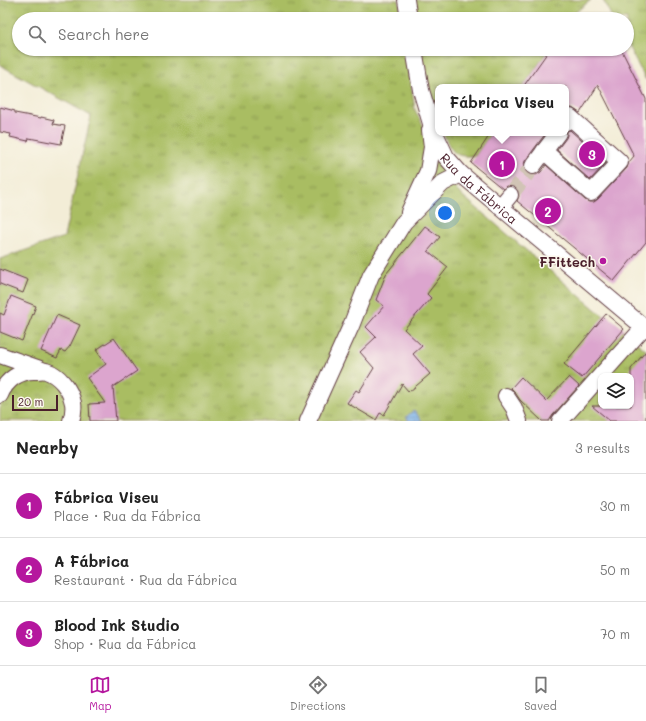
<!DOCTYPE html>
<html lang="en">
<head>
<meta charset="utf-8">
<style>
	:root { --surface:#fff; --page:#f6f6f6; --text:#222; --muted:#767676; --line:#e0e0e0; --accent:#b5179e }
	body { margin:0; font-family:Mali,sans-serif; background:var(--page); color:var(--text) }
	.controls { position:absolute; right:12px; bottom:12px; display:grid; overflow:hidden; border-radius:8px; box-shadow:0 1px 3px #0004 }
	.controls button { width:36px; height:36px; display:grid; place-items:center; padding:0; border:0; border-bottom:1px solid var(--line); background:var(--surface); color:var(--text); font:20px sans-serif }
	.scale { position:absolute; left:12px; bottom:10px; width:46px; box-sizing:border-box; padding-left:4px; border:2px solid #4a1f2b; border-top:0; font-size:11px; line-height:14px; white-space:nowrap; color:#4a1f2b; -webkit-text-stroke:3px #fbf7ec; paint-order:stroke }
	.you { position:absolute; left:445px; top:213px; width:14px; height:14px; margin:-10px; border:3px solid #fff; border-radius:50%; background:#1a73e8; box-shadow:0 0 0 6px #1a73e833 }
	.badge { display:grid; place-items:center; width:26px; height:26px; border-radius:50%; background:var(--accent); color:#fff; font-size:13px; font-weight:700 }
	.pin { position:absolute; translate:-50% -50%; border:2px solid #fff; box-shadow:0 1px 4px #0006 }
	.popup { position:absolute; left:435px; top:84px; width:134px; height:52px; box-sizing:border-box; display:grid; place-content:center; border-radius:8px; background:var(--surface); filter:drop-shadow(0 1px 3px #0005); font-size:13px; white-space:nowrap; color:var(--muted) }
	.popup b { font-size:15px; color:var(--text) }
	.popup::after { content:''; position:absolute; left:50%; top:100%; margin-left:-8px; border:8px solid transparent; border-top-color:var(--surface) }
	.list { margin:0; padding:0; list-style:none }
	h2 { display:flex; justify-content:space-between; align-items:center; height:52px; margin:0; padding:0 16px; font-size:17px }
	h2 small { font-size:13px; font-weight:400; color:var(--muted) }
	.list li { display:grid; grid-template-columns:26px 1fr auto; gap:12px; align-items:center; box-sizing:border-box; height:64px; padding:0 16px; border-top:1px solid var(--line) }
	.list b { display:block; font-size:15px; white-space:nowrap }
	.list p { margin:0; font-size:13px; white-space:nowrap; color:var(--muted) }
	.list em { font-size:13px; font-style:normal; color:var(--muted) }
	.icon { flex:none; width:22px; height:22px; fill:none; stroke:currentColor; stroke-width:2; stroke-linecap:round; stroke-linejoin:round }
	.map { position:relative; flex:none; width:646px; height:421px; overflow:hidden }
	.search { position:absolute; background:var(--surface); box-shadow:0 1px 3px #0004; left:12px; right:12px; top:12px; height:44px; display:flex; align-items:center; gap:10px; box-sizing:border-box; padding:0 14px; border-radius:22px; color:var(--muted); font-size:15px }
	.sheet { height:244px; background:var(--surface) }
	nav { display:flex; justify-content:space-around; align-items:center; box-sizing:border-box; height:56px; border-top:1px solid var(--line); background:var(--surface); font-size:11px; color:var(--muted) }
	nav a { display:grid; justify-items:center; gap:2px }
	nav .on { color:var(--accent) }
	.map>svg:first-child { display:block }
	.grass { fill:url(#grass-tufts); stroke:#7a6e46; fill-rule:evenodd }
	.water { fill:url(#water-rules); stroke:#62688a }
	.building { fill:#dca5ce }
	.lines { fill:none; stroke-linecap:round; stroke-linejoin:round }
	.minor-tunnel { stroke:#d1c4b5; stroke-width:16; stroke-dasharray:16 8; stroke-linecap:butt }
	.minor-casing { stroke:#633e45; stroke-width:18 }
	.minor { stroke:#fff; stroke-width:16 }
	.poi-dot { fill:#b5179e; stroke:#fbf7ec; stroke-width:1.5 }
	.labels { text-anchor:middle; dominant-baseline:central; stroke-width:3; stroke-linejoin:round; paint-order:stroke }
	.street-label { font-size:13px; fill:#4a1f2b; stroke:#fbf7ec }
	.poi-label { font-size:13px; font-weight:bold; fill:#4a1f2b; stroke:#fbf7ec; text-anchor:end }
</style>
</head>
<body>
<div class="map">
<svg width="646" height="421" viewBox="0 0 646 421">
	<defs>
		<pattern id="grass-tufts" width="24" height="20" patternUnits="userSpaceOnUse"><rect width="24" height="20" fill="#a9bd62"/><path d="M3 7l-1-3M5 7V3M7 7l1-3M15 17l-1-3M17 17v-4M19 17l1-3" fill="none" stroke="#8c9951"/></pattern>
		<pattern id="water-rules" width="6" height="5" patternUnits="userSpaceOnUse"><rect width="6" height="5" fill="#79b1e8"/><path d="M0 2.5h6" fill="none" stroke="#658fbc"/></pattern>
	</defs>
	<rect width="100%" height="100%" fill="#fbf7ec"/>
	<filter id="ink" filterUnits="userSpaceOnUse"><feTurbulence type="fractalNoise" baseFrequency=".025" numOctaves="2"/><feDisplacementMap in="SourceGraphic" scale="8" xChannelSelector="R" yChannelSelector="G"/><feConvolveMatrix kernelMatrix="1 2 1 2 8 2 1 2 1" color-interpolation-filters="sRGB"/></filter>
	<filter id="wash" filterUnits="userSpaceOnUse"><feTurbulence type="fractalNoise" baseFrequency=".012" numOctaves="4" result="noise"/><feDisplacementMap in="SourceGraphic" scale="16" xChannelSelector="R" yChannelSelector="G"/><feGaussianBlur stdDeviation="0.9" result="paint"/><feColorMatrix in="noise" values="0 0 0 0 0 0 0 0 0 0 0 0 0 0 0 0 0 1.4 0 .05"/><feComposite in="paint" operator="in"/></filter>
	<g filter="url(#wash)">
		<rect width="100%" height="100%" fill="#f3edd7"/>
		<g class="grass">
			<path d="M0,0H399L402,19H19V49H406L415,110L458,192L595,309L646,350V421H0V259L64,237L91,116L0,65ZM601,376H631V406H601Z"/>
			<path d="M412,0H591L573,14L570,19H415Z"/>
			<path d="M603,0H646V80L627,44V19H613Z"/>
			<path d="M418,49H549L523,87H438V123Z"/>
			<path d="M443,133H491L475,156C469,156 460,157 455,153C450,149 446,139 443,133Z"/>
		</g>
		<path class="water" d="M414,410L422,421H409L406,417Z"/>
		<g id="blocks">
			<g class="building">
				<path d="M550,49H621L646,99V242L614,281L517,201L519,196V192L516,188L511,186H506L503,189L471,163L491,133H546L525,161L524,165V170L528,174L531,175H536L541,172L546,165L585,200L589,202H594L598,199L627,168L629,162L634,156L598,85L580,113L572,108L566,109V87H523Z"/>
				<path d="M0,107L15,111V113L41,118V117L54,120L53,124L65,126L61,144L29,138L28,141L10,137L11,134L0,132Z"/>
				<path d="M570,130L606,163L590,180L557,150L566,138L567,135V131Z"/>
				<path d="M425,226L440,237L428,251L448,267L427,294L431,298L404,329L422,346L413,354L430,374L409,392L402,384L384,415L380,413L376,420L347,403L356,390L359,392L374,368L360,352L376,337L366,327L384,306L376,300L386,274Z"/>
				<path d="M0,269L28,280L23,293L0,284Z"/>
				<path d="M11,296L36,306L22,341L0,332V313L4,315Z"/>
				<path d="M606,314L624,329L582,378L564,364Z"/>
				<path d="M57,315L80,325L70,346L65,352L61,350L57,358L41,351Z"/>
				<path d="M114,338L137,371L113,387L116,421H90L89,404L105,403L87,378L106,364L96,350Z"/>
				<path d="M646,351V421H610L592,406H631V369Z"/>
				<path d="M521,377L546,401L569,377L579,386L553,415L549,421H542L520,400L514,391L511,388Z"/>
			</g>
		</g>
	</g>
	<g filter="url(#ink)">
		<use href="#blocks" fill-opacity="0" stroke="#633e45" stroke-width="1"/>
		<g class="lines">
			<path class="minor-tunnel" d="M510,195L533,166"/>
			<g class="minor-casing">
				<g id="minor">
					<path d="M406,0L409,19"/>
					<path id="s1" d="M414,49L421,90L432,127L446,157L461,174L646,329"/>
					<path d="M544,151L591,193L620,162L570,117L566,122"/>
					<path d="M533,166L558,133"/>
					<path d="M501,206L510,195"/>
					<path d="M409,212L428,171L432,147L430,130"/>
					<path d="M0,355L40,369"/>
					<path d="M0,395C6,380 20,370 36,371C39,371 43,370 46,371C59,375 70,389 73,403C74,409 73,415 71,421"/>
					<path d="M506,396L514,408L519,421"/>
					<path d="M308,421L351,326L371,275L404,222L443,183L461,174"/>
					<path d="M560,421L644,327"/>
				</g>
			</g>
			<use href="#minor" class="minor"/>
		</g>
	</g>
	<circle class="poi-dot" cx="603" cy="261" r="4"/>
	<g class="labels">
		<g class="street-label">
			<text stroke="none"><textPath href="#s1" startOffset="159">Rua da Fábrica</textPath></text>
		</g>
		<g class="poi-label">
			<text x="595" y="261">FFittech</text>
		</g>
	</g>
</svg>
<div class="controls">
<button><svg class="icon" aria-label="layers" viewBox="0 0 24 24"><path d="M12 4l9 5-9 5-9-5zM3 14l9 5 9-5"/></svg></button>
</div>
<div class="scale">20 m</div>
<div class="you"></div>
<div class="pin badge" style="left:502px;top:164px">1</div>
<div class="popup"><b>Fábrica Viseu</b>Place</div>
<div class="pin badge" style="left:548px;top:211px">2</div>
<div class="pin badge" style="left:592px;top:154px">3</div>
<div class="search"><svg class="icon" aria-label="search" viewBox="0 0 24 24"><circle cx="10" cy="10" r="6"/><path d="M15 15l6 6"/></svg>Search here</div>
</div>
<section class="sheet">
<h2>Nearby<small>3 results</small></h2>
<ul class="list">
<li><span class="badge">1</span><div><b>Fábrica Viseu</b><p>Place · Rua da Fábrica</p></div><em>30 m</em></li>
<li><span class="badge">2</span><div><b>A Fábrica</b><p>Restaurant · Rua da Fábrica</p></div><em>50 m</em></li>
<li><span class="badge">3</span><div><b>Blood Ink Studio</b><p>Shop · Rua da Fábrica</p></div><em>70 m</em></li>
</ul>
</section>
<nav>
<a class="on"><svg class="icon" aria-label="map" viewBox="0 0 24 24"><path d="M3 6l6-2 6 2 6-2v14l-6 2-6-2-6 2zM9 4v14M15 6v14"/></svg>Map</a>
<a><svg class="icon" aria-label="directions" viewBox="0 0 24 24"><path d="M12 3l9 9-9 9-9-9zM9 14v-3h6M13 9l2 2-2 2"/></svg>Directions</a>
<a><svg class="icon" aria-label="saved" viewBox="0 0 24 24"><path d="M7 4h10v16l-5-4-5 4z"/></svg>Saved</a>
</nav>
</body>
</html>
